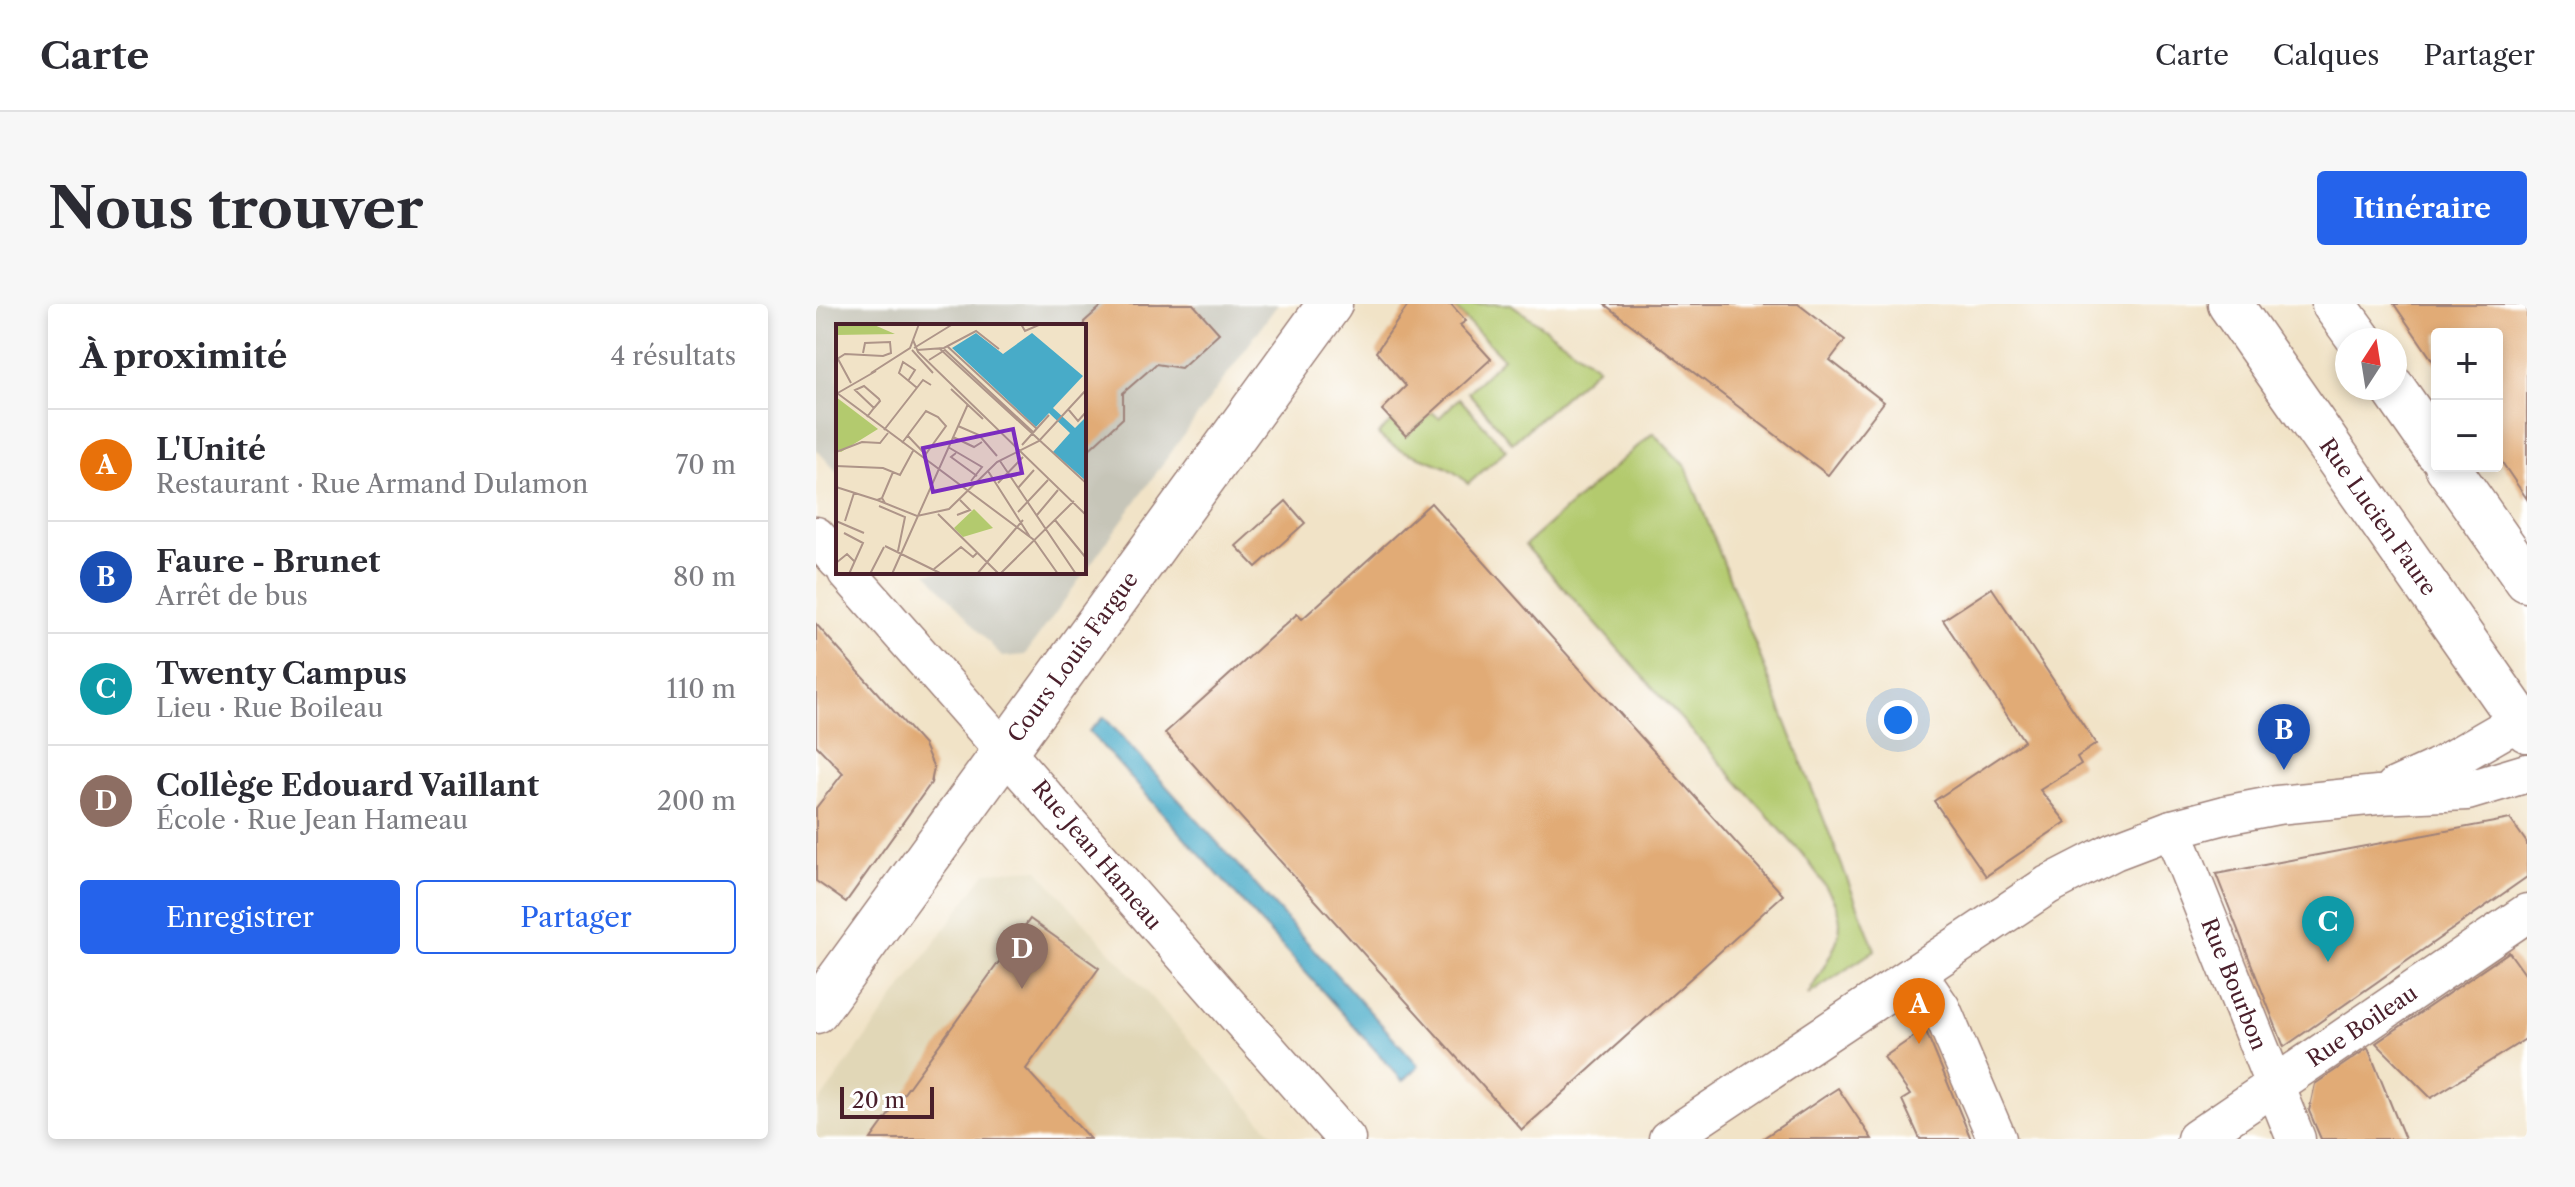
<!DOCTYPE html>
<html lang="fr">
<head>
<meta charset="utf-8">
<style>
	:root { --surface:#fff; --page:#f7f7f7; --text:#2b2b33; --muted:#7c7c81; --line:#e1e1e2; --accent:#2563eb }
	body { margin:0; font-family:"Libre Caslon Text",serif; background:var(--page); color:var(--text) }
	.controls { position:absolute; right:24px; top:24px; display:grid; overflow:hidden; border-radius:8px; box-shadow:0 4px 12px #0003 }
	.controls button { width:72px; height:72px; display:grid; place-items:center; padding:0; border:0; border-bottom:2px solid var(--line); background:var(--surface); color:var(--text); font:40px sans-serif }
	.compass { position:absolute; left:1519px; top:24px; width:72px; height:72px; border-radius:50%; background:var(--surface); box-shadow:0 4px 12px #0003; rotate:12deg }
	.scale { position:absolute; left:24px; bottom:20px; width:94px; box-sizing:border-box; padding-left:8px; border:4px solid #4a1f2b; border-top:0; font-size:22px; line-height:28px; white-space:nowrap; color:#4a1f2b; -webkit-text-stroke:6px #fff; paint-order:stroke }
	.you { position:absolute; left:1082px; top:416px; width:28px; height:28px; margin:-20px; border:6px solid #fff; border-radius:50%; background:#1a73e8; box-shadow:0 0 0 12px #1a73e833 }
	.badge { display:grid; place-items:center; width:52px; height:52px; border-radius:50%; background:var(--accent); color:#fff; font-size:26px; font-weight:700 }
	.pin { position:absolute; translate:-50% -66px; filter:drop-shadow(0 2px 4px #0008) }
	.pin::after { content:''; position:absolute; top:42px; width:28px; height:24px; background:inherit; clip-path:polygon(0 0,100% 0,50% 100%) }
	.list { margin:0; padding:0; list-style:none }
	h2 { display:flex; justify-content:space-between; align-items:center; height:104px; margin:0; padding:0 32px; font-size:34px }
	h2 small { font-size:26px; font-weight:400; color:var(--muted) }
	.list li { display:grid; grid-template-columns:52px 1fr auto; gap:24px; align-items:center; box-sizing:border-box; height:112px; padding:0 32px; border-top:2px solid var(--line) }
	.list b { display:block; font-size:30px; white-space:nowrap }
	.list p { margin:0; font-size:26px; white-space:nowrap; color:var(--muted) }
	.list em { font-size:26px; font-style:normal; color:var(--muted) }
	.actions { display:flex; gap:16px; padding:24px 32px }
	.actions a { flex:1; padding:18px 0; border:2px solid var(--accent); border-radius:8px; text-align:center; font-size:28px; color:var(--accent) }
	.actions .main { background:var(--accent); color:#fff }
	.map { position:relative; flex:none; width:1711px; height:835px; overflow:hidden; border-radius:8px }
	header { display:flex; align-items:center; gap:48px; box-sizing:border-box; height:112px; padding:0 40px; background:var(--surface); border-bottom:2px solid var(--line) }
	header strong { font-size:38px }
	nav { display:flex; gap:44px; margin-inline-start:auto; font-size:28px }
	.intro { display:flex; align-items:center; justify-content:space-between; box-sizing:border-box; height:192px; padding:0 48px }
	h1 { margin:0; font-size:56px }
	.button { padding:20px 36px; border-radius:8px; background:var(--accent); color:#fff; font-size:28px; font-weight:700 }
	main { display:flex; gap:48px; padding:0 48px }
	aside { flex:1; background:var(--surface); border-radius:8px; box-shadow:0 4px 12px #0003 }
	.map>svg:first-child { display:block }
	.built { fill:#e1d7b7 }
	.industrial { fill:#c6c5b8 }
	.green { fill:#b3ca6e; stroke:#7e744c; stroke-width:2 }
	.water { fill:#48abc8; stroke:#49657a; stroke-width:2 }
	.building { fill:#e1ab76 }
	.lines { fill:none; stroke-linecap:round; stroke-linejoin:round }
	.minor-casing { stroke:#9e8179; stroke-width:41 }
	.major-casing { stroke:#9e8179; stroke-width:47 }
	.minor { stroke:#fff; stroke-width:38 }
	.major { stroke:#fff; stroke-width:44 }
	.labels { text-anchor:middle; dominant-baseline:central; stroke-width:6; stroke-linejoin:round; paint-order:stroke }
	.street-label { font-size:22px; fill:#4a1f2b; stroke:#fff }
	.inset-road { fill:none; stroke:#ae9589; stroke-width:2 }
	.view { fill:#7b2cbf; fill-opacity:0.15; stroke:#7b2cbf; stroke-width:4 }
	.inset-edge { fill:none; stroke:#4a1f2b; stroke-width:4 }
</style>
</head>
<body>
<header>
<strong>Carte</strong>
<nav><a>Carte</a><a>Calques</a><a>Partager</a></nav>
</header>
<div class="intro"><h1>Nous trouver</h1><a class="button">Itinéraire</a></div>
<main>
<aside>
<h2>À proximité<small>4 résultats</small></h2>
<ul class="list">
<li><span class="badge" style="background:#e8710a">A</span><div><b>L'Unité</b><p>Restaurant · Rue Armand Dulamon</p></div><em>70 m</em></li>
<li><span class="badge" style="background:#1a4fb4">B</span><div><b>Faure - Brunet</b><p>Arrêt de bus</p></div><em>80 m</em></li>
<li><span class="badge" style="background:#0f9aa8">C</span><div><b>Twenty Campus</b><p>Lieu · Rue Boileau</p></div><em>110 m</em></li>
<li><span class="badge" style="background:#8d6e63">D</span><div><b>Collège Edouard Vaillant</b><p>École · Rue Jean Hameau</p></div><em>200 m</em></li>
</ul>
<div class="actions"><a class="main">Enregistrer</a><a>Partager</a></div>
</aside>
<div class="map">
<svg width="1711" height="835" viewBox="0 0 1711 835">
	<rect width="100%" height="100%" fill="#fff"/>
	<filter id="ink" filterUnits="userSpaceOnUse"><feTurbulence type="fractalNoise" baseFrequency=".0125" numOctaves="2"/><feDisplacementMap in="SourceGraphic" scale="16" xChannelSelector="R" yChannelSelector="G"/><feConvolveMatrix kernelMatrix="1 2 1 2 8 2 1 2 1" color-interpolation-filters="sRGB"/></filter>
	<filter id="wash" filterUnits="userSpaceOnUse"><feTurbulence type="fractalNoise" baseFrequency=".006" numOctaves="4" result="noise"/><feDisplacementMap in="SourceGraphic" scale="32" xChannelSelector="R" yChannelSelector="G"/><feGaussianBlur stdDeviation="1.8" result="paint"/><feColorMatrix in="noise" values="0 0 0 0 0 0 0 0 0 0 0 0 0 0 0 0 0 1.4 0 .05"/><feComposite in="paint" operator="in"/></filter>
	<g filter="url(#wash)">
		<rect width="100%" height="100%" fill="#f1e3c7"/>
		<path class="built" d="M221,565L461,835H0V802L170,568Z"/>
		<path class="industrial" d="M0,0H462L209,351L186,353L110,268H268V22H22V169L0,145Z"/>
		<g class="green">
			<path d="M635,0H695L782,63L696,139L652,88L687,54Z"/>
			<path d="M643,94L690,146L652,180C627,152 587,156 562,130L576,117L590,132L616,108L623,114Z"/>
			<path d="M837,129L870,163L1059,646L992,691C1032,621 1038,620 989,553L709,241Z"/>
		</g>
		<path class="water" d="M288,413L603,762L587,777L273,427Z"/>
		<g id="blocks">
			<g class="building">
				<path d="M288,0H377L403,29L365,64L340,60L307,89V114L268,150V18Z"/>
				<path d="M593,0H635L650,17L644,21L675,55L590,132L566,106L590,82L560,48Z"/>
				<path d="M788,0H982L1029,36L1014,56L1068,98L1012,171Z"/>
				<path d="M1578,0H1711V195L1681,151V30H1621V63Z"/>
				<path d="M470,197L489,219L440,263L420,242Z"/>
				<path d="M615,199L967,591L706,826L349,429L481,310L486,315Z"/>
				<path d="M1176,284L1280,440L1261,453L1265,460L1224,486L1250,518L1170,572L1118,497L1208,437L1127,316Z"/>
				<path d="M0,320L108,441L118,464L115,479L30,598L0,577V504L27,469L0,441Z"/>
				<path d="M1694,515L1711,539V573L1468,743L1400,570Z"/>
				<path d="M214,615L283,664L210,765L274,835H55Z"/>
				<path d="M1693,648L1711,673V734L1615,794L1560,739Z"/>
				<path d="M1109,725L1128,770L1155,835H1104L1086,796L1094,791L1068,753Z"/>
				<path d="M1552,744L1589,835H1505L1493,807L1499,780Z"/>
				<path d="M1022,784L1056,835H946L1008,793Z"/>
			</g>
		</g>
	</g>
	<g filter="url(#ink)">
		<use href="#blocks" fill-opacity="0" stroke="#9e8179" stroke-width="2"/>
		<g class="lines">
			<g class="minor-casing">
				<g id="minor">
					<path d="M0,232L22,257"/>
					<path d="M31,268L530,835"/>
					<path d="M1579,483L1621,464L1711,412"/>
					<path d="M1356,525L1480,835"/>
					<path d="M1101,669L1125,704L1181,835"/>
					<path d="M852,835L1232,581L1298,547L1356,525L1409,511L1461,501L1562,491L1651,487L1711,469"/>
					<path d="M1380,835L1711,609"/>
				</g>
			</g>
			<g class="major-casing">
				<g id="major">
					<path d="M1414,0L1711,426"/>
					<path d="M1518,0L1544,36"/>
					<path d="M1577,84L1621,147"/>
					<path d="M1631,162L1711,276"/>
					<path d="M0,707L514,0"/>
				</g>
			</g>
			<use href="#minor" class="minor"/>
			<use href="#major" class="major"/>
		</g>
	</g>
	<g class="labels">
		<g class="street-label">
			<text transform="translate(1562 213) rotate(55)">Rue Lucien Faure</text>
			<text transform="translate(257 353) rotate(-54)">Cours Louis Fargue</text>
			<text transform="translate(281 551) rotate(50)">Rue Jean Hameau</text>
			<text transform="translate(1418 680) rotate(68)">Rue Bourbon</text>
			<text transform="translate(1546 722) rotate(-34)">Rue Boileau</text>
		</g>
	</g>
	<g transform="translate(20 20)">
		<rect width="250" height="250" fill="#f1e3c7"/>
		<path d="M0,0H36L59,10L0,11ZM0,73L42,105L5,128L0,126ZM138,185L157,204L127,213L118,204Z" fill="#b3ca6e"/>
		<path d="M140,9L167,30L196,9L247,52L217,84L239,104L250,93V157L217,128L234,109L213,89L200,103L116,24Z" fill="#48abc8"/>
		<path class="inset-road" d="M185,0L189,7L205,0M77,16L82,28L250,191M111,22L200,104M78,24L117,0M103,24L250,159M0,26L1,35L9,30L47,32L55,29L54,18L29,19L27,29M76,26L97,49M81,26L108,24L140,7L163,25M2,35L15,59M93,36L109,26L197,108M35,49L74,24L83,0M72,57L79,46L67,38L63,49L80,63H81M115,65L147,95M1,69L198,216L222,250M0,70L40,47M232,85L242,97L250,88M31,93L38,84L44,77L43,75L28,62L19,66L38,84M122,102L143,111L161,132M48,106L87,56L95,61M72,112L89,130M117,113L138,123L146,118M66,119L90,87L102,93L110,102L87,134M186,121L213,91M112,123L146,143L135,157M0,128L26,118L44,119L52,109M120,129L115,133L141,152M164,137L240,250M0,142L47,144L64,151L77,127M152,147L194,213M162,159L187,133M0,163L41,176M182,164L198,146M46,174L57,148M49,179L46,174L41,176L81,192L113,185L161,138L203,117L250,66M43,182L69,193L62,227M182,188L212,156M102,190L163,250M121,191L134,186L124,176M201,191L222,166M219,196L250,234M0,197L28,209M9,197L18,169M8,209L27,219L13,250M49,222L106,250M0,239L11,230L19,238M98,245L125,223L137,233L141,229M34,250L48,223M56,250L132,80M141,250L187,196M164,250L238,177"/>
		<path class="view" d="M177,105L186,149L97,168L87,124Z"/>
		<rect width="250" height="250" class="inset-edge"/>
	</g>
</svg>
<div class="controls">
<button>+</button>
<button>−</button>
</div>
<svg class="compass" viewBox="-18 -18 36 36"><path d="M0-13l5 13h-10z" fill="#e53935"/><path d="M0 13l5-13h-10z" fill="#7c7c81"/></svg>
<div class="scale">20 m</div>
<div class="you"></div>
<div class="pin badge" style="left:1103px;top:740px;background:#e8710a">A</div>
<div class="pin badge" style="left:1468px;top:466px;background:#1a4fb4">B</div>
<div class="pin badge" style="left:1512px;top:658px;background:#0f9aa8">C</div>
<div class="pin badge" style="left:206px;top:685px;background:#8d6e63">D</div>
</div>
</main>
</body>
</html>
